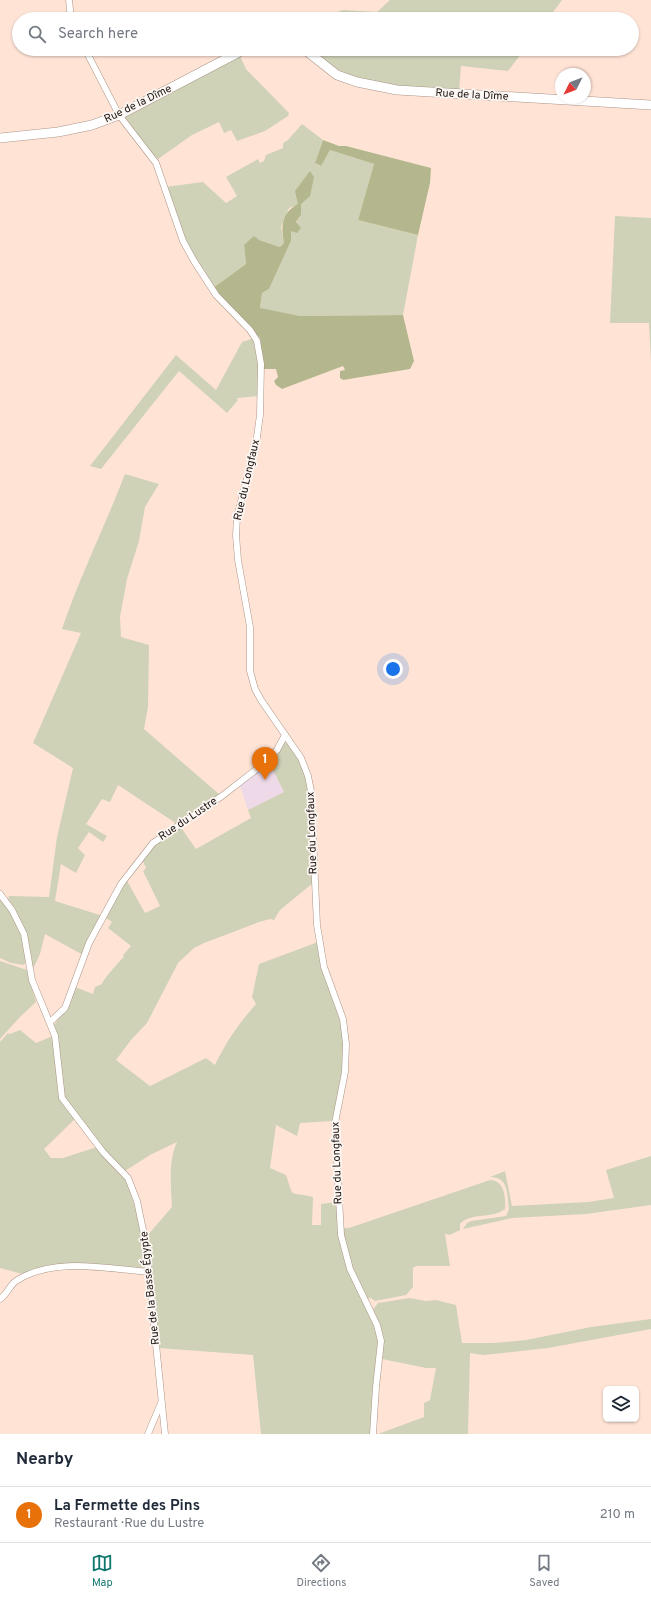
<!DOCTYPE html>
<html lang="en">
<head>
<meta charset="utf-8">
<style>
	:root { --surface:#fff; --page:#f6f6f7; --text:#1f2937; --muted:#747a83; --line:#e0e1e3; --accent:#0f766e }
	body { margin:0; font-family:Overpass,sans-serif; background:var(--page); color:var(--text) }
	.controls { position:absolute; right:12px; bottom:12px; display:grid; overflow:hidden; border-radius:6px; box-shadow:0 1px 3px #0004 }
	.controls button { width:36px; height:36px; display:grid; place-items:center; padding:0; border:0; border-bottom:1px solid var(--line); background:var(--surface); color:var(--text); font:20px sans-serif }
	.compass { position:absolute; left:555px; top:68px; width:36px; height:36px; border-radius:50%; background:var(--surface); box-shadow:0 1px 3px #0004; rotate:228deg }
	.you { position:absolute; left:393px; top:669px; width:14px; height:14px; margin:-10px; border:3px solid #fff; border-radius:50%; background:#1a73e8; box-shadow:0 0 0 6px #1a73e833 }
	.badge { display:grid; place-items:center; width:26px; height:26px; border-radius:50%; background:var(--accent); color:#fff; font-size:13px; font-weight:700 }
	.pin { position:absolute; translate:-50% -33px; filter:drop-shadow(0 1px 2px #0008) }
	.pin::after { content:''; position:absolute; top:21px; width:14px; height:12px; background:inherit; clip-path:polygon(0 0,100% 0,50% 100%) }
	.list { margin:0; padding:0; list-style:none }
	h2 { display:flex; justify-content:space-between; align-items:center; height:52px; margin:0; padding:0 16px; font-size:17px }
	h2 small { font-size:13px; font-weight:400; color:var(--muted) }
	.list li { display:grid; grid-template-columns:26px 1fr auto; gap:12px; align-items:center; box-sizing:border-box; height:56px; padding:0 16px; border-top:1px solid var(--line) }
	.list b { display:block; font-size:15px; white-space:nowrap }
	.list p { margin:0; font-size:13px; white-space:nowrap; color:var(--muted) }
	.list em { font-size:13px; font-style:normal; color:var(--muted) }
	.icon { flex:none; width:22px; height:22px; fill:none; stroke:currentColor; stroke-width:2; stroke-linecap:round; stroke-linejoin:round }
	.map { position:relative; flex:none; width:651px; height:1434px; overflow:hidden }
	.search { position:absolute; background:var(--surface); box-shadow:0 1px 3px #0004; left:12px; right:12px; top:12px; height:44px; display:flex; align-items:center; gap:10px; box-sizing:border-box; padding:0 14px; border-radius:22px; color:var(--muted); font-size:15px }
	.sheet { height:108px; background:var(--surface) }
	nav { display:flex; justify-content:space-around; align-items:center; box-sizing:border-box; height:56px; border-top:1px solid var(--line); background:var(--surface); font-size:11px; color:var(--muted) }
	nav a { display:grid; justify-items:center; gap:2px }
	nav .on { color:var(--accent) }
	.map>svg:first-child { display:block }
	.commercial { fill:#eed9e8 }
	.green { fill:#cfd2b7 }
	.forest { fill:#b4b78d }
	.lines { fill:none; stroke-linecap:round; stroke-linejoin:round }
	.street-casing { stroke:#ac9487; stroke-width:7 }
	.secondary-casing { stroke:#ac9487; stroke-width:10 }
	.street { stroke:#fff; stroke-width:6 }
	.secondary { stroke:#fff; stroke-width:9 }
	.labels { text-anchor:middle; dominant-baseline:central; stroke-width:3.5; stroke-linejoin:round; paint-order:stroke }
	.street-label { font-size:11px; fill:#1d1410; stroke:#fcf6f3 }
</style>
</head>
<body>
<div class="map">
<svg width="651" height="1434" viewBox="0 0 651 1434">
	<rect width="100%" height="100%" fill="#ffe4d6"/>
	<path class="commercial" d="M268,760L284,792L248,810L239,783Z"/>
	<g class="green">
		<path d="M390,0H562L548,19H317L343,10L377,12Z"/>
		<path d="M307,49H525L508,71L461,66L459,92L408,89L348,77Z"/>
		<path d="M239,54L246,69L289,113L288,116L265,131L237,141L231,130L224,133L219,122L192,135L158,159L152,154L125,117Z"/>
		<path d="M302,124L323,140L315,163L320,166L330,150L374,164L358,220L418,235L403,315L300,316L260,309L262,293L269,289L291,241V231L301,215V204L289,208L281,227L284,243L280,247L259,240L244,245L246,264L213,288L185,240L165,187L203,182L226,203L237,196L226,177L258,159L260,163L264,161L266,155L283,148V143L288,140Z"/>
		<path d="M615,216L651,218V364L649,323H610Z"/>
		<path d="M254,338L258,349L260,396L237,398L238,400L227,413L179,371L101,469L90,466L176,355L216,390L242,342Z"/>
		<path d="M125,474L159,484L145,507L139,541L127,579L120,617L121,637L149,645L148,707L144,729L220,795L177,824L118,785L110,802L102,799L86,824L107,836L103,842L89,832L78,848L85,855L76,873L61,864L55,901L103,916L83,955L45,934L40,954L32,971L28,941L8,900L9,896L49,897L57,837L73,768L33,743L81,633L62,629C80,576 105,526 125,474Z"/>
		<path d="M284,743H287L301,764L309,789L313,883L280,910L274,920L270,919L259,922L204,943L194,948L178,963L147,1023L131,1040L116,1060L150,1086L206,1058L215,1065C226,1042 239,1023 256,1004L252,997L259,964L318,942L340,1014L345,1053L333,1121L300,1123L297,1136L276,1125L270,1168L286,1175C295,1202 289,1190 313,1197L312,1225H321V1204L337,1202L339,1234L379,1336L373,1434H261L253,1355L158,1348L147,1236L172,1207C171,1186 168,1161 177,1142L150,1155L125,1171L104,1150L65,1099L54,1025L64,1011L75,987L93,994L95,987L102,984C102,981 121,959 124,957L123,955L131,946L108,928L112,922L106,918L126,879L145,913L160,906L143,871L146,868L142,859L149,850L180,826L196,849L251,818L248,810L284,792L269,762Z"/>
		<path d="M0,897C10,910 34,949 24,965L11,963L0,958Z"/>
		<path d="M0,961L27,970L36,1002L19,1018L0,1039Z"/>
		<path d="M20,1030L36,1043L53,1036L58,1094L65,1107L76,1118L44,1149L51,1158H63L97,1147L126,1179L140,1223L146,1265L143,1268L84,1264L26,1275L0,1268V1042L8,1033L10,1034Z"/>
		<path d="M651,1156V1205L586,1214L512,1218L463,1229L467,1223L471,1221L506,1216L509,1209C507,1194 509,1177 490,1177L505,1171L512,1206L588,1202L614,1198L606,1170Z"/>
		<path d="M490,1180C504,1180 506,1197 505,1209C493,1219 471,1212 460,1224V1230L450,1235L445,1234L450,1266H416L413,1268V1287L406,1295L375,1301L371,1298L365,1299L352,1269L341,1228H349Z"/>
		<path d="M410,1298L426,1301L436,1300L456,1305L462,1343H494L526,1340L591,1327L651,1319V1329L548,1348L484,1355L470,1353L468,1434H378L424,1417V1403L430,1400L436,1368H426L382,1359L372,1311L378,1303Z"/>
	</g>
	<g class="forest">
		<path d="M323,140L339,146H346L431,168L430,183L418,235L358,220L374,164L330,150L321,166L315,163Z"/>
		<path d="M310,171L314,177L310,196L301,204V215L296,222L301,228L297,233L291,231V241L269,289L262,293L260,308L300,316L403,315L414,361L410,369L343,380L340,378V371L345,370L343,366L282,389L276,385L274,381L278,377L276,369H262L260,338L231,309L213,288L246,264L244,245L254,236L259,240L280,247L284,243C281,227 281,213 298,204L295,191Z"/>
	</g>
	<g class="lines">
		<g class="street-casing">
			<g id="street">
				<path d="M69,0L71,19"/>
				<path d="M85,49L119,115L156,163L183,241L194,261L216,295L250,330L257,341L261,364L260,415L256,444L237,517L236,535L238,560L250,627V671L255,689L261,700L301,758L308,776L311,791L317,925L324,967L343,1019L346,1044L345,1072L335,1123L341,1235L350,1269L377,1325L381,1341L376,1387L373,1434"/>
				<path d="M0,894L12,910L24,934L32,980L55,1036L62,1098L103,1152L128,1178L137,1201L146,1244L165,1434"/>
				<path d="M50,1022L65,1008L89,943L121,884L153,843L222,796L262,765L277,750L285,735"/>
				<path d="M0,1299C7,1294 10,1285 16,1281C54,1256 108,1269 149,1272"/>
				<path d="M148,1434L161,1403"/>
			</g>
		</g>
		<g class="secondary-casing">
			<g id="secondary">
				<path d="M304,49L337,75L357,82L397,90L651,105"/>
				<path d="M0,138L58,132L92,125L119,115L245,49"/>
			</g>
		</g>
		<use href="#street" class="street"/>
		<use href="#secondary" class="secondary"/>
	</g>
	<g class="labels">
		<g class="street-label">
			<text transform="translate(472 95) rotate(3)">Rue de la Dîme</text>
			<text transform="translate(138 104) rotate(-26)">Rue de la Dîme</text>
			<text transform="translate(247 480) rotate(-77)">Rue du Longfaux</text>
			<text transform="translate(188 819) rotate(-34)">Rue du Lustre</text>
			<text transform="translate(312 833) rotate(-92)">Rue du Longfaux</text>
			<text transform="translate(337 1163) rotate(-92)">Rue du Longfaux</text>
			<text transform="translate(150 1288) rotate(-96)">Rue de la Basse Égypte</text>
		</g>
	</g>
</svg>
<div class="controls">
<button><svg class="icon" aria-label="layers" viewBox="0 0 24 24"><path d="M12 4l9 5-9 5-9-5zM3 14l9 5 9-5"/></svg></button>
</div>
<svg class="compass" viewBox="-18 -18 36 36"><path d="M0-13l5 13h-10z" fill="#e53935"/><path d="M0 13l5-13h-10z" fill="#747a83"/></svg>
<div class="you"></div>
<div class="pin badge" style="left:265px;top:780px;background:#e8710a">1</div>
<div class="search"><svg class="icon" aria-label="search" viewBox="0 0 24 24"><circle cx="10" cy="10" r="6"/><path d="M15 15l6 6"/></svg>Search here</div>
</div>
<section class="sheet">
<h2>Nearby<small></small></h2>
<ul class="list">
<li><span class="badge" style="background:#e8710a">1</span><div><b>La Fermette des Pins</b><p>Restaurant · Rue du Lustre</p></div><em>210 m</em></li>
</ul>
</section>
<nav>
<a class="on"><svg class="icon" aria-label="map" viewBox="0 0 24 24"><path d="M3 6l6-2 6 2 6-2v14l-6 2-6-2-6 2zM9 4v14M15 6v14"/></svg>Map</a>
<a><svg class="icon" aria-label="directions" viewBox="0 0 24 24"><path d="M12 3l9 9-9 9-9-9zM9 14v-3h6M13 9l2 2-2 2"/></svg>Directions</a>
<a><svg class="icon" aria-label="saved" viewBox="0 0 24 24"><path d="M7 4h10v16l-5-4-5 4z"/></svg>Saved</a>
</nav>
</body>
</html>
